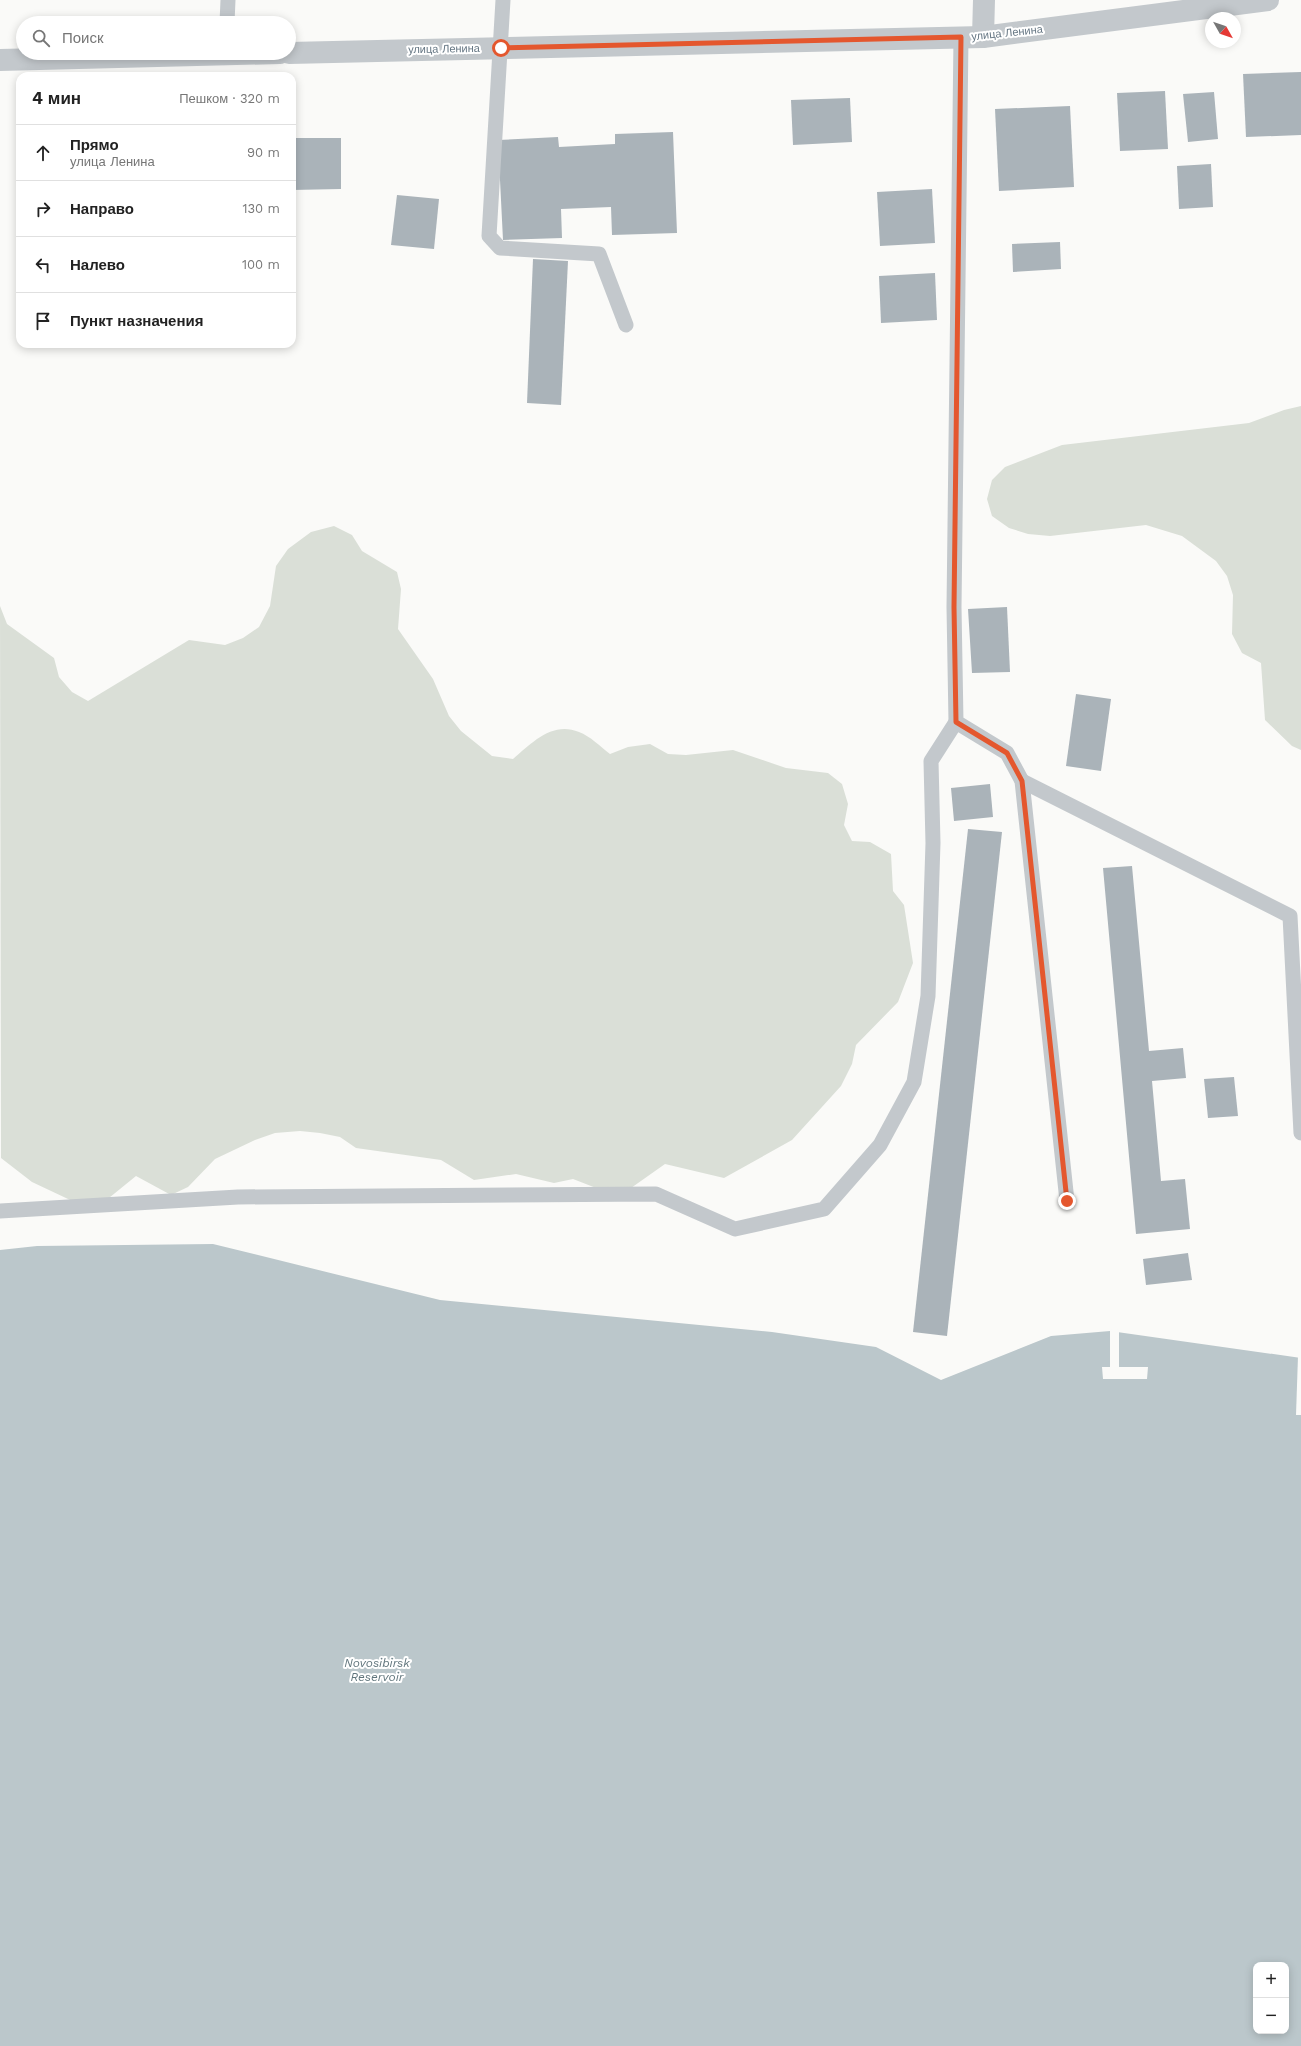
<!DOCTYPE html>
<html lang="ru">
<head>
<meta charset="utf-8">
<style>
	:root { --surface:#fff; --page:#f2f2f2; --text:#222; --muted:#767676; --line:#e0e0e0 }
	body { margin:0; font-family:"Work Sans",sans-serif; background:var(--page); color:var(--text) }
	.controls { position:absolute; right:12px; bottom:12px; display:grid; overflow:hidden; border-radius:8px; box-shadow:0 2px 10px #0003 }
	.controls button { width:36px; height:36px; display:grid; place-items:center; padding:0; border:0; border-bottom:1px solid var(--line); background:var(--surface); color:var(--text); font:20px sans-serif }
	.compass { position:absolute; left:1205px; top:12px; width:36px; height:36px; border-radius:50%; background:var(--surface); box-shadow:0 2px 10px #0003; rotate:130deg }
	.stop { position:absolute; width:12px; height:12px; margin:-9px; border:3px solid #e4572e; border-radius:50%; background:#fff }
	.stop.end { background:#e4572e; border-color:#fff; box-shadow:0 1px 4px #0008 }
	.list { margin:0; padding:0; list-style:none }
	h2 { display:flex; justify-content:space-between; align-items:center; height:52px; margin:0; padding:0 16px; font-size:17px }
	h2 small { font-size:13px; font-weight:400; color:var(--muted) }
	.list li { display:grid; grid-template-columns:26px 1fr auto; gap:12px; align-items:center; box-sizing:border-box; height:56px; padding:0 16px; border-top:1px solid var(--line) }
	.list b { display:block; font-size:15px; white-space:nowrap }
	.list p { margin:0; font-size:13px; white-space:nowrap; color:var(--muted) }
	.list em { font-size:13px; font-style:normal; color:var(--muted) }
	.icon { flex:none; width:22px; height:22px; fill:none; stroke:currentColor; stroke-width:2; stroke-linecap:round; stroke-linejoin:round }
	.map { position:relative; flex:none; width:1301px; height:2046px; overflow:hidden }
	.search { position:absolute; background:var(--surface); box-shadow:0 2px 10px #0003; left:16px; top:16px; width:280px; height:44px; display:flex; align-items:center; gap:10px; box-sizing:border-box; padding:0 14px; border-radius:22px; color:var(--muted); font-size:15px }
	.panel { position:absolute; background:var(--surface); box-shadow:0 2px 10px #0003; left:16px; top:72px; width:280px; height:276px; border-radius:12px }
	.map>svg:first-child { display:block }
	.green { fill:#dadfd7 }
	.water { fill:#bbc7cb; fill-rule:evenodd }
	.pier { fill:#fafaf8 }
	.building { fill:#aab3b9 }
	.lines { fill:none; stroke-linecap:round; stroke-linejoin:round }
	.service { stroke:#c3c8cc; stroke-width:15 }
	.minor { stroke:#c3c8cc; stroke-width:22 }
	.tertiary { stroke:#c3c8cc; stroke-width:22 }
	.route { stroke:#e4572e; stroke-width:5 }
	.labels { text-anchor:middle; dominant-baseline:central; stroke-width:4; stroke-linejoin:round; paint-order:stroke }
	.street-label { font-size:11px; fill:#657683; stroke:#fff }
	.water-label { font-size:12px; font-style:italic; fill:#60757c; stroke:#fff }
</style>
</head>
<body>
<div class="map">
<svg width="1301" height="2046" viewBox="0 0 1301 2046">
	<rect width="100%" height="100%" fill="#fafaf8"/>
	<g class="green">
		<path d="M1301,406V750L1292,746L1265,720L1261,663L1242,653L1232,634L1233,595L1227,576L1216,561L1182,536L1146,525L1050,536L1028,534L1009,528L992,516L987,499L992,480L1005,467L1062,445L1249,423L1284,410Z"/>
		<path d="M334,526L352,535L362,551L397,572L401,589L398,629L433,679L449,716L461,731L492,756L513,759C532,743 552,721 579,732C590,736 601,747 610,754L628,747L650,744L668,754L686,755L733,750L786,768L828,773L842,784L848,804L844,825L852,841L870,842L891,854L893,891L904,905L913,963L898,1002L856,1045L852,1064L841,1086L792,1140L724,1178L665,1164L631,1188L609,1193L573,1179L554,1183L516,1174L474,1180L441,1160L356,1148L340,1137L320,1133L300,1131L275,1133L255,1140L215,1159L188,1187L171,1195L136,1176L104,1202L85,1207L32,1182L1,1158L0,606L7,624L54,658L59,677L72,692L88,701L189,640L225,645L243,638L259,627L270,606L276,566L288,549L311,532Z"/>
	</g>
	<path class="water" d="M213,1244L440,1300L772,1332L876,1347L941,1380L1051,1336L1110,1331L1301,1358V2046H0V1250L37,1246ZM1256,1965H1286V2031H1256Z"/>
	<g class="pier">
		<path d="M1110,1329L1119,1330V1367H1148L1147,1379H1103L1102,1367H1110Z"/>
		<path d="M1298,1356H1301V1415H1296Z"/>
	</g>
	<g class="building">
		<path d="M1301,72V135L1246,137L1243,74Z"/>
		<path d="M1165,91L1168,149L1120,151L1117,93Z"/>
		<path d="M1214,92L1218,139L1188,142L1183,94Z"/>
		<path d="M850,98L852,142L793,145L791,100Z"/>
		<path d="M1070,106L1074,187L999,191L995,109Z"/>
		<path d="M673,132L677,233L612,235L611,207L561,209L562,238L503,240L498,140L558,137L559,147L615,144V134Z"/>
		<path d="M292,138H341V189L292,190Z"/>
		<path d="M1211,164L1213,207L1179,209L1177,166Z"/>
		<path d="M932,189L935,243L880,246L877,192Z"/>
		<path d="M397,195L439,199L434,249L391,245Z"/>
		<path d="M1060,242L1061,269L1013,272L1012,244Z"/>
		<path d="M533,259L568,261L561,405L527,403Z"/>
		<path d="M935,273L937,320L881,323L879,276Z"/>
		<path d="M1007,607L1010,672L972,673L968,609Z"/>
		<path d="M1076,694L1111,699L1101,771L1066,766Z"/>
		<path d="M990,784L993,817L954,821L951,788Z"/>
		<path d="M968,829L1002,832L947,1336L913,1332Z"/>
		<path d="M1132,866L1149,1051L1183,1048L1186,1078L1152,1081L1161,1181L1185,1179L1190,1229L1136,1234L1103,868Z"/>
		<path d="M1234,1077L1238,1116L1208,1118L1204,1079Z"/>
		<path d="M1188,1253L1192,1280L1146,1285L1143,1259Z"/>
	</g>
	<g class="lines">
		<g class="service">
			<path d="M503,0L489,236L500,248L599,254L626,325"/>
			<path d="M227,23L228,0"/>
			<path d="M961,37L954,607L956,722L1007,753L1022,781L1067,1201"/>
			<path d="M1022,781L1290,916L1301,1133"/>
			<path d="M0,1211L238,1197L656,1194L735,1229L824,1209L880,1145L914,1082L928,996L933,843L931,761L956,722"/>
		</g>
		<path class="minor" d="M983,37L984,0"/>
		<g class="tertiary">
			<path d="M289,53L983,37L1268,0"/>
			<path d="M0,60L280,53"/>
		</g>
	</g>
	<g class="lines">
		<path class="route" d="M501,48L961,37L954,607L956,722L1007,753L1022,781L1067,1201"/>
	</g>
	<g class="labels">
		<g class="street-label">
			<text transform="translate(1007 33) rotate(-6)">улица Ленина</text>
			<text transform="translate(444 49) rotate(-1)">улица Ленина</text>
		</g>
		<g class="water-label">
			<text x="377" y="1663">Novosibirsk<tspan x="377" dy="14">Reservoir</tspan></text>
		</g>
	</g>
</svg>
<div class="controls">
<button>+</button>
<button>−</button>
</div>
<svg class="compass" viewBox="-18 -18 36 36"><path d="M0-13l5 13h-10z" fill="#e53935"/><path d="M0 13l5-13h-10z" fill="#767676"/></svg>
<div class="stop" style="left:501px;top:48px"></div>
<div class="stop end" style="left:1067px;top:1201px"></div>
<div class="search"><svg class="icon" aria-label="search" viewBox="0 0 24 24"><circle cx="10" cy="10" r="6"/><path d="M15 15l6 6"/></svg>Поиск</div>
<section class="panel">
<h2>4 мин<small>Пешком · 320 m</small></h2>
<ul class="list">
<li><svg class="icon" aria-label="ahead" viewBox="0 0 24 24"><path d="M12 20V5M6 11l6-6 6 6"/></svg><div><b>Прямо</b><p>улица Ленина</p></div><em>90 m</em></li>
<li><svg class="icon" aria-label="right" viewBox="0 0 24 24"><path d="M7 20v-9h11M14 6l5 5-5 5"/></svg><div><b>Направо</b></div><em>130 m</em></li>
<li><svg class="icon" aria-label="left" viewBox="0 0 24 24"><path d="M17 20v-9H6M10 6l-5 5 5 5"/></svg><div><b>Налево</b></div><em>100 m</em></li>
<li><svg class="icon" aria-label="arrive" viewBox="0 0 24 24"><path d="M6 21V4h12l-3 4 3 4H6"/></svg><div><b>Пункт назначения</b></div></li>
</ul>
</section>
</div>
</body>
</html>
